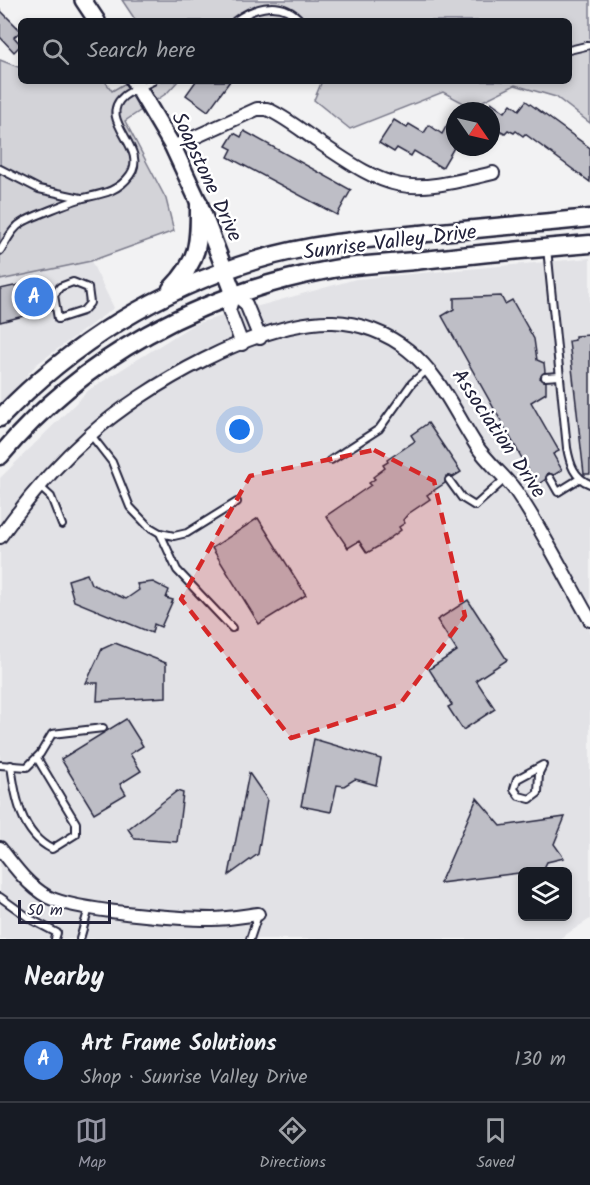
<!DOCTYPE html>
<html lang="en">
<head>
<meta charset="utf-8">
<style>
	:root { --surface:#171b24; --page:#242831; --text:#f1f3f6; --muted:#9ea1a6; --line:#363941; --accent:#9495a2 }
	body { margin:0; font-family:Kalam,sans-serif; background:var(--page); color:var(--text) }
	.controls { position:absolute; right:18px; bottom:18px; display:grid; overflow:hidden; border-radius:9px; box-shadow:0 3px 9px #0003 }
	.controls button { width:54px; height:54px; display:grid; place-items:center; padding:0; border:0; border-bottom:2px solid var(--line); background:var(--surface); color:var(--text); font:30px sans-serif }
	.compass { position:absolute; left:446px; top:102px; width:54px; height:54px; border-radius:50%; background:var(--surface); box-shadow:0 3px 9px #0003; rotate:124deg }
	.scale { position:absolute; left:18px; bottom:15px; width:93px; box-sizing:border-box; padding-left:6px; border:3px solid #22223b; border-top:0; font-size:16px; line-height:21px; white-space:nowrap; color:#22223b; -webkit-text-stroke:4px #fff; paint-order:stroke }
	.you { position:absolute; left:240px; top:430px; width:21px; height:21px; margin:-15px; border:4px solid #fff; border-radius:50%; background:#1a73e8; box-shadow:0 0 0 9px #1a73e833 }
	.badge { display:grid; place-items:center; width:39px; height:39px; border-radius:50%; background:var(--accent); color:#fff; font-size:20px; font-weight:700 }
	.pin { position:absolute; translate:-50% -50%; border:3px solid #fff; box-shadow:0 2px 6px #0006 }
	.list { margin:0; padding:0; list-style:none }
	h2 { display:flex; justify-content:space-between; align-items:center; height:78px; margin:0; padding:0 24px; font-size:26px }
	h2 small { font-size:20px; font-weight:400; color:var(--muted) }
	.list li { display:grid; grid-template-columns:39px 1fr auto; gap:18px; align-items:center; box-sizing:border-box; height:84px; padding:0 24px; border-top:2px solid var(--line) }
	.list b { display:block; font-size:22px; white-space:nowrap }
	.list p { margin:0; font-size:20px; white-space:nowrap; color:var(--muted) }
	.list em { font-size:20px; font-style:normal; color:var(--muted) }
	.icon { flex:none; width:33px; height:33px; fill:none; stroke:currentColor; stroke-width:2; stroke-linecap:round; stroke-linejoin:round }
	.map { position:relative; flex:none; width:590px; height:939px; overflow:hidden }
	.search { position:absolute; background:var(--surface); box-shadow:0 3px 9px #0003; left:18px; right:18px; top:18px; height:66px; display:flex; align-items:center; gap:15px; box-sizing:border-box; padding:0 21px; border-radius:9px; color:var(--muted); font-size:22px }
	.sheet { height:162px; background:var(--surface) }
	nav { display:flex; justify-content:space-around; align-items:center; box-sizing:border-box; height:84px; border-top:2px solid var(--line); background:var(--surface); font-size:16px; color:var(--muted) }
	nav a { display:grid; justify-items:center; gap:3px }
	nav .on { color:var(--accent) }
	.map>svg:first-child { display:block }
	.built { fill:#e2e2e6; fill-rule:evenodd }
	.green { fill:#d3d3d8; stroke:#7a7a8a; stroke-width:1.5 }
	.building { fill:#bebec6; stroke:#22223b; stroke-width:1.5 }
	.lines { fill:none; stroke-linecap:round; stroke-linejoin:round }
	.service-casing { stroke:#22223b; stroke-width:10 }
	.minor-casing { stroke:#22223b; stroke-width:16 }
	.tertiary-casing { stroke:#22223b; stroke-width:20 }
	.secondary-casing { stroke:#22223b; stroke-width:21 }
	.service { stroke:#fff; stroke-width:6 }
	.minor { stroke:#fff; stroke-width:12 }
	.tertiary { stroke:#fff; stroke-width:15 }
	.secondary { stroke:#fff; stroke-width:16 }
	.marked { fill:#d62828; fill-opacity:0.2; stroke:#d62828; stroke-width:4.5; stroke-dasharray:12 8; stroke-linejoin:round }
	.labels { text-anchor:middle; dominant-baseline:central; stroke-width:5; stroke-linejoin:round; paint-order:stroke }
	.street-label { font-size:21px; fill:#22223b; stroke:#fff }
</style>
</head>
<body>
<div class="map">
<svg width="590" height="939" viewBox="0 0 590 939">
	<rect width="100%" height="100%" fill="#f2f2f3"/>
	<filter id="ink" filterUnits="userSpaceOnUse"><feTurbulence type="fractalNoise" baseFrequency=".0167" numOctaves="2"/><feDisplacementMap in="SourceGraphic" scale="12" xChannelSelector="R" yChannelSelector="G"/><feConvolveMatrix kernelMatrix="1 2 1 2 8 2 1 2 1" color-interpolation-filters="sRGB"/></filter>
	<g filter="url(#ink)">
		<g class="built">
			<path d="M590,258V919L559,939H0V478L89,390L194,324L356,279ZM522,872H568V916H522Z"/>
			<path d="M91,261L114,308L37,364L0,406V280Z"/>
		</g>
		<g class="green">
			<path d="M122,0H590V123L556,97L515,85L471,107L443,92L350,129L314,100L322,81H569V21H277L272,16L259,21H136Z"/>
			<path d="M0,60L21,68V81H105L112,91L129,81H178L167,93L125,121L166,199L174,231L91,261L0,280Z"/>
		</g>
		<g class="building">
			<path d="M0,10L21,31L14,37L21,45L14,52L0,37Z"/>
			<path d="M196,81H230L208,111L186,95Z"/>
			<path d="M526,101L590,148V182L525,134L523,136L516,131L514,133L508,130L505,133L491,126V102L505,112L511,104L519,110Z"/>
			<path d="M394,120L407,128L409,124L424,133L429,125L442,134L447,125L455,130V146L442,168L414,151L411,156L397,148L394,152L379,143Z"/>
			<path d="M244,131L351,190L337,215L228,157L232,149L226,146L234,133L241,137Z"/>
			<path d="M37,281L41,299L49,297L51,309L0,322V289Z"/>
			<path d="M501,296L505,304L512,300L534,339L537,360L544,363L545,372L540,378L546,382V393L531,402L559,451L553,454L562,470L554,475L548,473L545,480L537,485L442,316L454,309V298Z"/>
			<path d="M590,335V474H584L569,341L575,340V336Z"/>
			<path d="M428,423L461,472L453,477L446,476L445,483L427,495L430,499L408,514L403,520L405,523L399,527L401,530L379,546L367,553L359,541L348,548L326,516L371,485L369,483L375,479L373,477L385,468L383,465L388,462L387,460L415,441L411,435Z"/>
			<path d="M258,518L306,595L259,624L212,548Z"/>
			<path d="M87,574L91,584L126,599L139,590L137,584L153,582L169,590L166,598L173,600L161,627L154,624L152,633L74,601L68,580Z"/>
			<path d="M468,600L507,660L476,680L495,709L463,730L448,707L452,705L429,669L457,651L437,620Z"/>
			<path d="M115,643L166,663V697L97,701L98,683H86L102,649Z"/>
			<path d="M126,719L143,746L130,754L141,771L120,784L126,794L94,813L61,759Z"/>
			<path d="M314,739L381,759L376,785L355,779L344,786L337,785L331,812L301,806Z"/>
			<path d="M249,773L267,799L258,854L229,875Z"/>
			<path d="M177,791L183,793L177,842L135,839L128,829Z"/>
			<path d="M477,798L501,826L565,817L554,844L564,858L547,862L543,870L440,883Z"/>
		</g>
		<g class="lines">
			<g class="service-casing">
				<g id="service">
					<path d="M235,21C257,5 283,0 301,21"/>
					<path d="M569,50L590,45"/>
					<path d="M0,169L39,189L81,198"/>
					<path d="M547,248L567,448C570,464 574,478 590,484"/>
					<path d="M0,251C7,241 12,228 23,222C32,217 72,201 83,198C101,194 118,192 130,175C150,148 95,120 124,96C132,90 143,86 153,81"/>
					<path d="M73,282L88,288L90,303L83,311L58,319L54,295L60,287Z"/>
					<path d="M545,377L560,376"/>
					<path d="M91,435L112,462L130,507L148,526L160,533L174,536L187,533L237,502"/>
					<path d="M331,460L379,429L412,383L428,369"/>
					<path d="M550,478L558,492L579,479"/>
					<path d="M449,480L462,498L475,506L505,479"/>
					<path d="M39,486L51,497L62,525"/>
					<path d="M160,533L177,570L232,628"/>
					<path d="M0,765L27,767L40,754L52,734L103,728"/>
					<path d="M11,765C15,796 21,834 52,849L76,834V823L37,758"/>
					<path d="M543,765L539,773L538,793L530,799L519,796L514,789L517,779Z"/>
					<path d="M0,897L32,920L57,933L55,939"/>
					<path d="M80,939L89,908"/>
					<path d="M250,939L258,915"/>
				</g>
			</g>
			<g class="minor-casing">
				<g id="minor">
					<path d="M173,147L257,109H267C285,117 301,130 317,141C393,193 403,195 493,173"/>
					<path d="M242,344L229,310L234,294L246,304L260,338"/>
					<path d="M0,537C26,500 56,465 90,435C143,387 260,320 333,322C360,323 387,333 408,350C440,375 455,413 476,445C487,462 503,474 515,490C543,530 565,577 590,620"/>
					<path d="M0,848C13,865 28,886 48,897C75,911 179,919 212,919C227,919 243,916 258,914"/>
				</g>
			</g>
			<g class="tertiary-casing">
				<g id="tertiary">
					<path d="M83,0L97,21"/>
					<path d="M134,81L173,147L199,203L234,294"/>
				</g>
			</g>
			<g class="secondary-casing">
				<g id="secondary">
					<path d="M171,289C200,260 199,241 199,203"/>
					<path d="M0,418C71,344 158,290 257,260C309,244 364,239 418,234C475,229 533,224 590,218"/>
					<path d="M0,456C84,356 200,294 328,270C356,264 386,264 414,261C473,254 531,249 590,244"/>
				</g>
			</g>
			<use href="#service" class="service"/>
			<use href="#minor" class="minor"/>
			<use href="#tertiary" class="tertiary"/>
			<use href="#secondary" class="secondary"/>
		</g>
	</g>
	<path class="marked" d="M374,450L434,481L465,616L400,704L291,738L181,599L250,476Z"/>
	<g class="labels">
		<g class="street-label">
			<text transform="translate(206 177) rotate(65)">Soapstone Drive</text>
			<text transform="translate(390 243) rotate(-7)">Sunrise Valley Drive</text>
			<text transform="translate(498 434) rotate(56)">Association Drive</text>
		</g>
	</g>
</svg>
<div class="controls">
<button><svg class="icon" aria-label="layers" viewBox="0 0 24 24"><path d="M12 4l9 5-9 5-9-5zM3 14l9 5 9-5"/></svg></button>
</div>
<svg class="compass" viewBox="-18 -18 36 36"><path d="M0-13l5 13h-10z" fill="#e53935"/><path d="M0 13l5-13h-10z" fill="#9ea1a6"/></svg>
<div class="scale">50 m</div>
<div class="you"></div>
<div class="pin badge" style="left:34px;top:297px;background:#3f7fe0">A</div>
<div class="search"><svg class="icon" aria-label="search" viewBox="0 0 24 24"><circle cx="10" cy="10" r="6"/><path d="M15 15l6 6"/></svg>Search here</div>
</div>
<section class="sheet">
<h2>Nearby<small></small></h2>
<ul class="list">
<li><span class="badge" style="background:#3f7fe0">A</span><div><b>Art Frame Solutions</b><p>Shop · Sunrise Valley Drive</p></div><em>130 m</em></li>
</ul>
</section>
<nav>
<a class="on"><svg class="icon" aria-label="map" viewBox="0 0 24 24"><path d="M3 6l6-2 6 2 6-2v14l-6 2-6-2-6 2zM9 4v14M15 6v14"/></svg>Map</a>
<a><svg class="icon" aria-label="directions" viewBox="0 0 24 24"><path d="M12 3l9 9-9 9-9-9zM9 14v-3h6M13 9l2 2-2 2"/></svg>Directions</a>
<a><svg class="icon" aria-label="saved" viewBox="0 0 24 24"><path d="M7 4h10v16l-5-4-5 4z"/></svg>Saved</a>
</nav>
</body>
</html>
